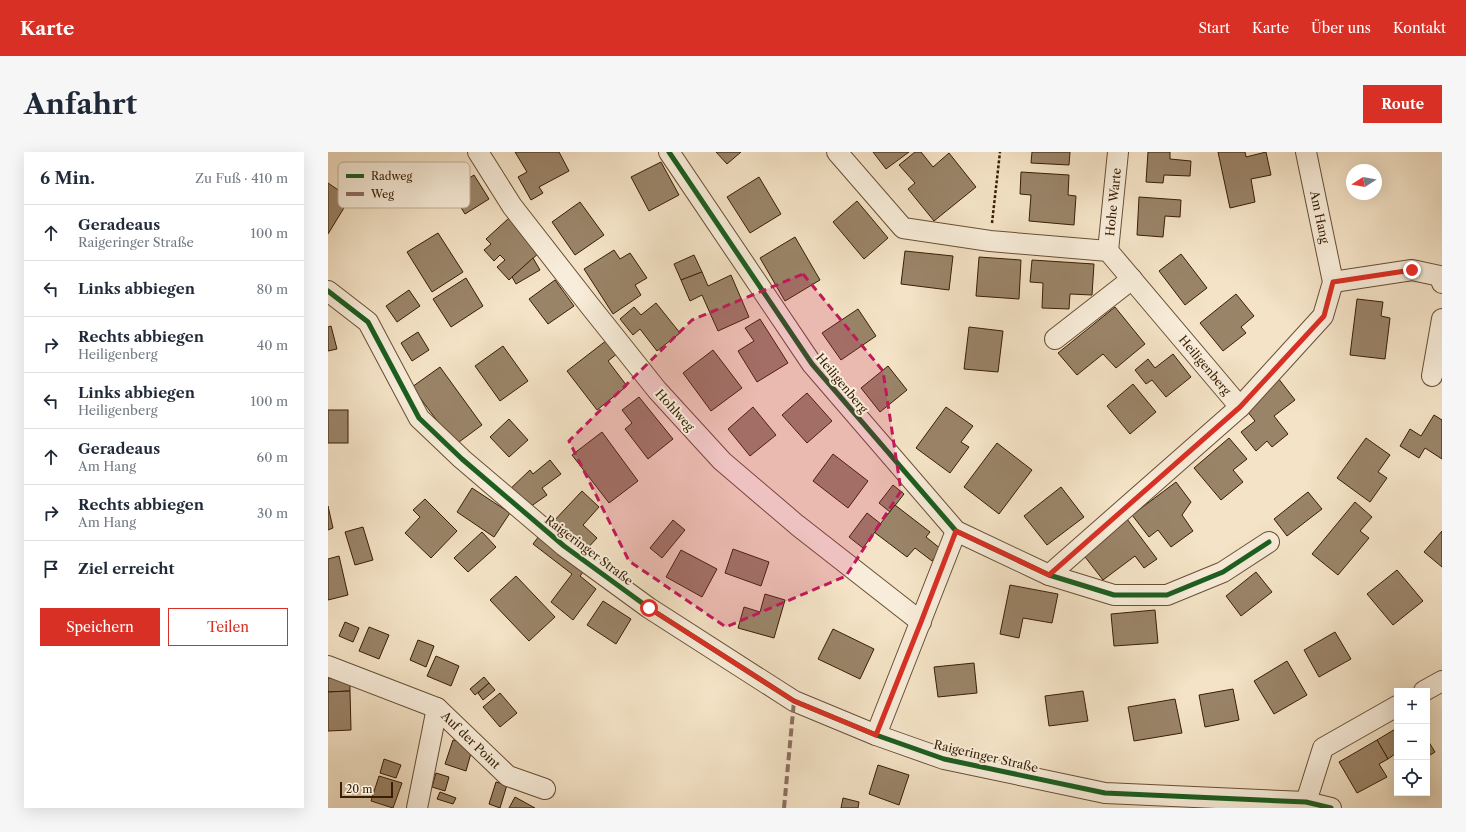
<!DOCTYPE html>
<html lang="de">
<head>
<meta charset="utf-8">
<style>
	:root { --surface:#fff; --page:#f6f6f7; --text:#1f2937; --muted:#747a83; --line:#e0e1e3; --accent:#d93025 }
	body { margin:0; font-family:"Libre Caslon Text",serif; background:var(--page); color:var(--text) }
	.controls { position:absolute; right:12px; bottom:12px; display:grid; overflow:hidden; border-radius:0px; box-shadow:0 4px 16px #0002 }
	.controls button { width:36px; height:36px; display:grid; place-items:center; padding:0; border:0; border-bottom:1px solid var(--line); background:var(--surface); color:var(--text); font:20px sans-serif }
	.compass { position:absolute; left:1018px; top:12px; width:36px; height:36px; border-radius:50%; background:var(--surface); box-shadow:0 4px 16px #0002; rotate:259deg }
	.scale { position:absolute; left:12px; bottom:10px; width:53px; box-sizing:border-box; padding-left:4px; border:2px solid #391e03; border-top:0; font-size:11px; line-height:14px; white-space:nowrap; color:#391e03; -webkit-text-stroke:3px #f8edda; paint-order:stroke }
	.stop { position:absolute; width:12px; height:12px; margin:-9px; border:3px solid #d93025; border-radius:50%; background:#fff }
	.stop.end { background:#d93025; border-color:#fff; box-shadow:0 1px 4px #0008 }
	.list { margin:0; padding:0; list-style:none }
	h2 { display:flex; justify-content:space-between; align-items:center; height:52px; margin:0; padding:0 16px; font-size:17px }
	h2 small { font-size:13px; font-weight:400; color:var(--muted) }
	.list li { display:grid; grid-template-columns:26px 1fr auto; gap:12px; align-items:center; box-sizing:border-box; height:56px; padding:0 16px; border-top:1px solid var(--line) }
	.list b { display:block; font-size:15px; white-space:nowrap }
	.list p { margin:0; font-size:13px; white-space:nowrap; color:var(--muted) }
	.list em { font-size:13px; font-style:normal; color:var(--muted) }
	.actions { display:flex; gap:8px; padding:12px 16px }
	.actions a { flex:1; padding:9px 0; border:1px solid var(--accent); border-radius:0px; text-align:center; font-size:14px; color:var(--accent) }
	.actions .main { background:var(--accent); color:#fff }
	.icon { flex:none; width:22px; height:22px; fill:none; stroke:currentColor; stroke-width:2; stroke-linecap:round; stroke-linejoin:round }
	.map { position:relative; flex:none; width:1114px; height:656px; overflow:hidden; border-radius:0px }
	header { display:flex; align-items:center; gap:24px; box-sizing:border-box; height:56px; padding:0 20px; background:var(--accent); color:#fff }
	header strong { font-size:19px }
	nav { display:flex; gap:22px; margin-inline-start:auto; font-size:14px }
	.intro { display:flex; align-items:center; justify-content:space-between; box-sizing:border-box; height:96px; padding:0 24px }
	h1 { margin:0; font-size:28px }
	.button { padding:10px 18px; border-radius:0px; background:var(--accent); color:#fff; font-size:14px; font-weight:700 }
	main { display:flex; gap:24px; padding:0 24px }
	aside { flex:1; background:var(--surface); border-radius:0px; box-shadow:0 4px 16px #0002 }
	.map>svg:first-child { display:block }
	.building { fill:#9a8468; stroke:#391e03 }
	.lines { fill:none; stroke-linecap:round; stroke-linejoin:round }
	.street-casing { stroke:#684f34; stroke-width:22 }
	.path { stroke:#391e03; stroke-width:2.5; stroke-dasharray:3 2; stroke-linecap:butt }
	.street { stroke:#f8edda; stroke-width:20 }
	.quiet { stroke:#8d6e63; stroke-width:4; stroke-dasharray:8 4; stroke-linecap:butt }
	.cycleway-casing { stroke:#f8edda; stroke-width:8 }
	.cycleway { stroke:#1b5e20; stroke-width:5 }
	.route { stroke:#d93025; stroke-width:5 }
	.marked { fill:#c2185b; fill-opacity:0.2; stroke:#c2185b; stroke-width:3; stroke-dasharray:8 5; stroke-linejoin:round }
	.labels { text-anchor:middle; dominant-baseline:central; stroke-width:4; stroke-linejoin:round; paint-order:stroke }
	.street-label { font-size:12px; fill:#391e03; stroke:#f8edda }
	.key { fill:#f8edda; stroke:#bfaf9a; stroke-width:1 }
	.key-label { font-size:11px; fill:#391e03 }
</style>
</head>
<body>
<header>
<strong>Karte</strong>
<nav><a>Start</a><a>Karte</a><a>Über uns</a><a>Kontakt</a></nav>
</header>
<div class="intro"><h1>Anfahrt</h1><a class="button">Route</a></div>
<main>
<aside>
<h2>6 Min.<small>Zu Fuß · 410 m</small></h2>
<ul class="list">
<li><svg class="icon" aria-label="ahead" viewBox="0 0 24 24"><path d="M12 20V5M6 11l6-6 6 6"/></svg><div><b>Geradeaus</b><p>Raigeringer Straße</p></div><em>100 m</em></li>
<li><svg class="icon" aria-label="left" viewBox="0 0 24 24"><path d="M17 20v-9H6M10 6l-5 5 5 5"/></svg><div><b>Links abbiegen</b></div><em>80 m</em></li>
<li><svg class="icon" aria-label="right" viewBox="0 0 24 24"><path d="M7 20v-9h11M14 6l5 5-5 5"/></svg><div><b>Rechts abbiegen</b><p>Heiligenberg</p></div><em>40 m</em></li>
<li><svg class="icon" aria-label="left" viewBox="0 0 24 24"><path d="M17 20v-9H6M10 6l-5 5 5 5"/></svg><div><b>Links abbiegen</b><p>Heiligenberg</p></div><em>100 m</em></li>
<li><svg class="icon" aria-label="ahead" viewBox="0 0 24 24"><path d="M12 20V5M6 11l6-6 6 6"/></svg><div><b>Geradeaus</b><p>Am Hang</p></div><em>60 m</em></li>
<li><svg class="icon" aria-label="right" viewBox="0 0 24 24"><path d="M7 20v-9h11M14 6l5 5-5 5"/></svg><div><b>Rechts abbiegen</b><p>Am Hang</p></div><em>30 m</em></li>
<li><svg class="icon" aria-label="arrive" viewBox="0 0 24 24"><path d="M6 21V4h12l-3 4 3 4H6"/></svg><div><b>Ziel erreicht</b></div></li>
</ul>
<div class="actions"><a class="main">Speichern</a><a>Teilen</a></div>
</aside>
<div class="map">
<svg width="1114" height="656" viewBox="0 0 1114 656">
	<rect width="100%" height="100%" fill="#f4e3c6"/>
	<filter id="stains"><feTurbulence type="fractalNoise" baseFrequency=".005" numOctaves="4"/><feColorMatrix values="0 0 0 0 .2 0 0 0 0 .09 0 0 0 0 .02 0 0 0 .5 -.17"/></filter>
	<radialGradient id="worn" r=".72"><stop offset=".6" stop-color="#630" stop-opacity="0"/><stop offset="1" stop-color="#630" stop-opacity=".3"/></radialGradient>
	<g class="building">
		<path d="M187,0H231L241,19L211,35L215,41L203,48L190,25L199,20Z"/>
		<path d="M388,0H413L399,12Z"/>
		<path d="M545,0H581L558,17Z"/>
		<path d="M587,0H593L605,15L621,1L648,35L606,69L580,37L587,31L571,13Z"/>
		<path d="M704,0H742L741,13L703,11Z"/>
		<path d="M820,0H842V7L863,9L862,24L836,23L835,31L818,30Z"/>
		<path d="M890,0H917L918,5L938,0L943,23L923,27L927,50L902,56Z"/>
		<path d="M333,10L351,43L321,59L303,25Z"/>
		<path d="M693,20L741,23L740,43L748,44L746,73L701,69L703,43L692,42Z"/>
		<path d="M146,23L161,47L137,62L122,38Z"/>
		<path d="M431,25L453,62L422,81L399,45Z"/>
		<path d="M0,31L22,46L0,82Z"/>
		<path d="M811,45L853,48L852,65L837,64L835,85L809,83Z"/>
		<path d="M529,49L560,86L536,107L505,70Z"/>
		<path d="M252,50L276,83L247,103L224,70Z"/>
		<path d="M181,66L212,100L181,128L169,115L177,108L172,103L166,109L156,98L163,92L158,87Z"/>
		<path d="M110,81L135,120L104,140L79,100Z"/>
		<path d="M467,85L492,128L457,149L432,106Z"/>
		<path d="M286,98L292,107L302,101L319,126L307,133L313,143L285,162L256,117Z"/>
		<path d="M577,99L625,104L621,138L573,132Z"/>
		<path d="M853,102L879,136L857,153L831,119Z"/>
		<path d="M366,103L374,120L353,128L346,112Z"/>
		<path d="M651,105L693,108L691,147L648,144Z"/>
		<path d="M205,106L212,118L188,132L184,125Z"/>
		<path d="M704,108L766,112L764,143L742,142L741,157L714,156L715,131L702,130Z"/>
		<path d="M374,120L380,134L403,123L421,165L390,179L374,143L362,149L353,128Z"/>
		<path d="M138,126L155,154L123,175L105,147Z"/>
		<path d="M227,128L246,154L220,172L201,147Z"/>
		<path d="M81,138L92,154L69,170L58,154Z"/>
		<path d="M908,142L926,164L913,175L918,181L895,199L872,171Z"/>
		<path d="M1029,147L1055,150L1053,164L1062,166L1057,207L1022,203Z"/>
		<path d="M328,151L352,181L329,199L312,177L305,183L292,167L306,155L313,163Z"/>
		<path d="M787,155L817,192L788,216L775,202L749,223L730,201Z"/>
		<path d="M530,157L548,184L513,208L494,181Z"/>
		<path d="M432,167L460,211L429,230L410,199L426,189L417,176Z"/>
		<path d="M3,174L9,197L0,199V175Z"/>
		<path d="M641,175L675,179L670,220L636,217Z"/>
		<path d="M90,180L101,198L84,209L73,191Z"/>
		<path d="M279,188L290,201L280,209L299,234L269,258L239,219Z"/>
		<path d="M175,194L200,229L172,249L147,214Z"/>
		<path d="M385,198L414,236L383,259L355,221Z"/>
		<path d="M845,202L863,225L838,245L824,228L818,232L807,218L820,207L827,216Z"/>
		<path d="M560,214L579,238L552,260L533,236Z"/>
		<path d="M112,215L154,273L127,293L84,235Z"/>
		<path d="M950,226L967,248L946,264L960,282L944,295L939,289L928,299L913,280L927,269L915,254Z"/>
		<path d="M805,232L828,260L802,282L779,254Z"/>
		<path d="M479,241L504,269L479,291L454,263Z"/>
		<path d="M311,245L345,287L320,307L297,277L304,271L294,258Z"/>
		<path d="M425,255L448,283L422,304L400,277Z"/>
		<path d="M618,255L645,274L633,290L641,295L622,321L588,296Z"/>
		<rect x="0" y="258" width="20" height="33"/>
		<path d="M1106,263L1114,268V307L1097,296L1091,306L1072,294L1082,277L1093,284Z"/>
		<path d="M181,267L200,288L181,305L162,285Z"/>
		<path d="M274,280L310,329L281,351L244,303Z"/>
		<path d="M901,286L919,307L905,318L915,330L893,348L866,316Z"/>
		<path d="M1038,286L1062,303L1050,320L1059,326L1042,350L1009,326Z"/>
		<path d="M669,291L704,318L671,362L636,335Z"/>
		<path d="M505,302L540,329L520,356L485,329Z"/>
		<path d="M222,308L233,322L214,336L219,343L199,357L180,339L202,318L205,322Z"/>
		<path d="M848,330L863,350L854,363L865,379L843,395L830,378L821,385L804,363Z"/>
		<path d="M565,333L576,342L562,360L551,351Z"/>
		<path d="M733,335L756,365L719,393L696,364Z"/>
		<path d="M144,336L182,361L166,385L129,360Z"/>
		<path d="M254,339L271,355L255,373L269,386L256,400L224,371Z"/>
		<path d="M980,340L994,357L959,384L946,367Z"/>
		<path d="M97,347L129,379L103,406L77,381L92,365L85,358Z"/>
		<path d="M1027,350L1044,365L1032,379L1041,386L1010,423L984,402Z"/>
		<path d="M567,353L602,380L598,385L613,397L604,409L587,396L579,405L546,380Z"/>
		<path d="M0,354L5,376L0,378Z"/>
		<path d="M539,361L553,372L535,396L521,385Z"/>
		<path d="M799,367L829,407L816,416L807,404L775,428L754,401Z"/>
		<path d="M345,368L357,378L334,406L322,396Z"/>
		<path d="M35,375L45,408L27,413L17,380Z"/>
		<path d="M1114,379V415L1096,400Z"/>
		<path d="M154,380L168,395L140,420L126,406Z"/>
		<path d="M211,384L256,419L252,424L268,437L245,468L223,450L244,422L205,392Z"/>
		<path d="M405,397L441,410L433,434L397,421Z"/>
		<path d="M353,398L389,417L374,445L338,425Z"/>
		<path d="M11,404L20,443L0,448V407Z"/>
		<path d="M1069,418L1095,449L1065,473L1039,442Z"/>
		<path d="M928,420L944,440L913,464L898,444Z"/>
		<path d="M188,424L227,465L201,489L162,448Z"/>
		<path d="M682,433L730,442L724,471L695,466L691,486L672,482Z"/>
		<path d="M437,442L457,448L446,486L410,476L416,455L432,460Z"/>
		<path d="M275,449L303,467L288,492L259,473Z"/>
		<path d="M827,458L830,491L786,494L783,462Z"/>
		<path d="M17,470L31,476L25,490L11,484Z"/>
		<path d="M41,475L61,483L51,507L31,499Z"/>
		<path d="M505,477L546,497L532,527L490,507Z"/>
		<path d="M1007,480L1023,507L991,525L976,498Z"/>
		<path d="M90,488L106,494L98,515L82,508Z"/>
		<path d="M108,504L131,514L123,534L99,524Z"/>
		<path d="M959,509L979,543L946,562L926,529Z"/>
		<path d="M646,511L649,541L610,545L606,515Z"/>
		<path d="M22,525V539L0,540V526Z"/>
		<path d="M156,525L161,531L147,543L142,537Z"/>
		<path d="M161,531L167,538L155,548L150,541Z"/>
		<path d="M905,537L911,568L877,575L871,543Z"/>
		<path d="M22,539L23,578L0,579V540Z"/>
		<path d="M755,539L760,569L721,574L717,544Z"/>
		<path d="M172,541L189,561L172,575L155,555Z"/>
		<path d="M847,547L854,581L806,589L800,555Z"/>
		<path d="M1069,576V606L1067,602L1060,607L1049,588Z"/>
		<path d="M1099,587L1107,600L1099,605Z"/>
		<path d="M125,588L145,594L138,619L117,612Z"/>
		<path d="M1049,588L1060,607L1051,612L1059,625L1029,641L1011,610Z"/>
		<path d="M56,607L73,613L68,626L52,621Z"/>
		<path d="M550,613L581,623L571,653L541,642Z"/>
		<path d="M108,621L121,625L117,639L104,635Z"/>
		<path d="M51,624L74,631L65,656L43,649Z"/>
		<path d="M168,630L179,633L172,656L161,652Z"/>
		<path d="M112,640L128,646L125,652L109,647Z"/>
		<path d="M187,645L207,656H181Z"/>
		<path d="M515,646L531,650L530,656H513Z"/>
	</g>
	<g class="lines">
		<g class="street-casing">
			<g id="street">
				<path d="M150,0L184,54L262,154L329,238L394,309L469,373L593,470"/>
				<path d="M341,0L484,212L628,379L721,423L786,443H839L895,420L941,390"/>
				<path d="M509,0L575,76L662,89L780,99L912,255L721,423"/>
				<path d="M780,99L790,0"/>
				<path d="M1005,130L1084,118L1112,124L1114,131"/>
				<path d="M0,139L40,170L91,266L134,307L236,394L321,456L466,549L548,583L616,607L777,641L978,650L1003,656"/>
				<path d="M727,187L804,127"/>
				<path d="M1104,224L1114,167"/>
				<path d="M912,255L995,164L1005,130L978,0"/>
				<path d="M0,514L109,556L180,624L217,637"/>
				<path d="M1096,539L1114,529"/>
				<path d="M548,583L628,379"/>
				<path d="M978,650L995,596L1069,554"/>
				<path d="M89,656L109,556"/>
			</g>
		</g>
		<path class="path" d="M664,71L672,0"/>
		<use href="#street" class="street"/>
		<path class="quiet" d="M456,656L466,549"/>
		<g class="cycleway-casing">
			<g id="cycleway">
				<path d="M341,0L484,212L628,379L721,423L786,443H839L895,420L941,390"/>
				<path d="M0,139L40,170L91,266L134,307L236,394L321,456L466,549L548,583L616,607L777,641L978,650L1003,656"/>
			</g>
		</g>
		<use href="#cycleway" class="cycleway"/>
	</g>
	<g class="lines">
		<path class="route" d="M321,456L466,549L548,583L593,470L628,379L721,423L912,255L996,164L1005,130L1084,118"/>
	</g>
	<path class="marked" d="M475,122L555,219L573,339L518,424L398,475L301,409L241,289L364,168Z"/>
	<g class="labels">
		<g class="street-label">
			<text transform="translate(785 50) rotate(-84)">Hohe Warte</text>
			<text transform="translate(992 65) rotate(78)">Am Hang</text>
			<text transform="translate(877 213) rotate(50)">Heiligenberg</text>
			<text transform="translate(514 231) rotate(50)">Heiligenberg</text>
			<text transform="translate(347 258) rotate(48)">Hohlweg</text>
			<text transform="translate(261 398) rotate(37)">Raigeringer Straße</text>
			<text transform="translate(143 588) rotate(44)">Auf der Point</text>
			<text transform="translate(658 604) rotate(13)">Raigeringer Straße</text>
		</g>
	</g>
	<rect x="10" y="10" width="132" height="46" rx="6" class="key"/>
	<rect x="18" y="22" width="18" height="4" fill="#1b5e20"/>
	<rect x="18" y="40" width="18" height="4" fill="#8d6e63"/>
	<g class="key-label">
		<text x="43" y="28">Radweg</text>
		<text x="43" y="46">Weg</text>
	</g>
	<rect width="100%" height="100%" filter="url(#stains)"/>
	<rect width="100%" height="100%" fill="url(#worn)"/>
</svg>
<div class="controls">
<button>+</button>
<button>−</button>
<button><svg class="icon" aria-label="locate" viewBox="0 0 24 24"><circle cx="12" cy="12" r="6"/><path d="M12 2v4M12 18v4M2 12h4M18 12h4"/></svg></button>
</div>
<svg class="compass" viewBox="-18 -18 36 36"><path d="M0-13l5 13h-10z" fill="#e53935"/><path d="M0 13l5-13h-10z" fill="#747a83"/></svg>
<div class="scale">20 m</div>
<div class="stop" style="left:321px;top:456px"></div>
<div class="stop end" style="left:1084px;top:118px"></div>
</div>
</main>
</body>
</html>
